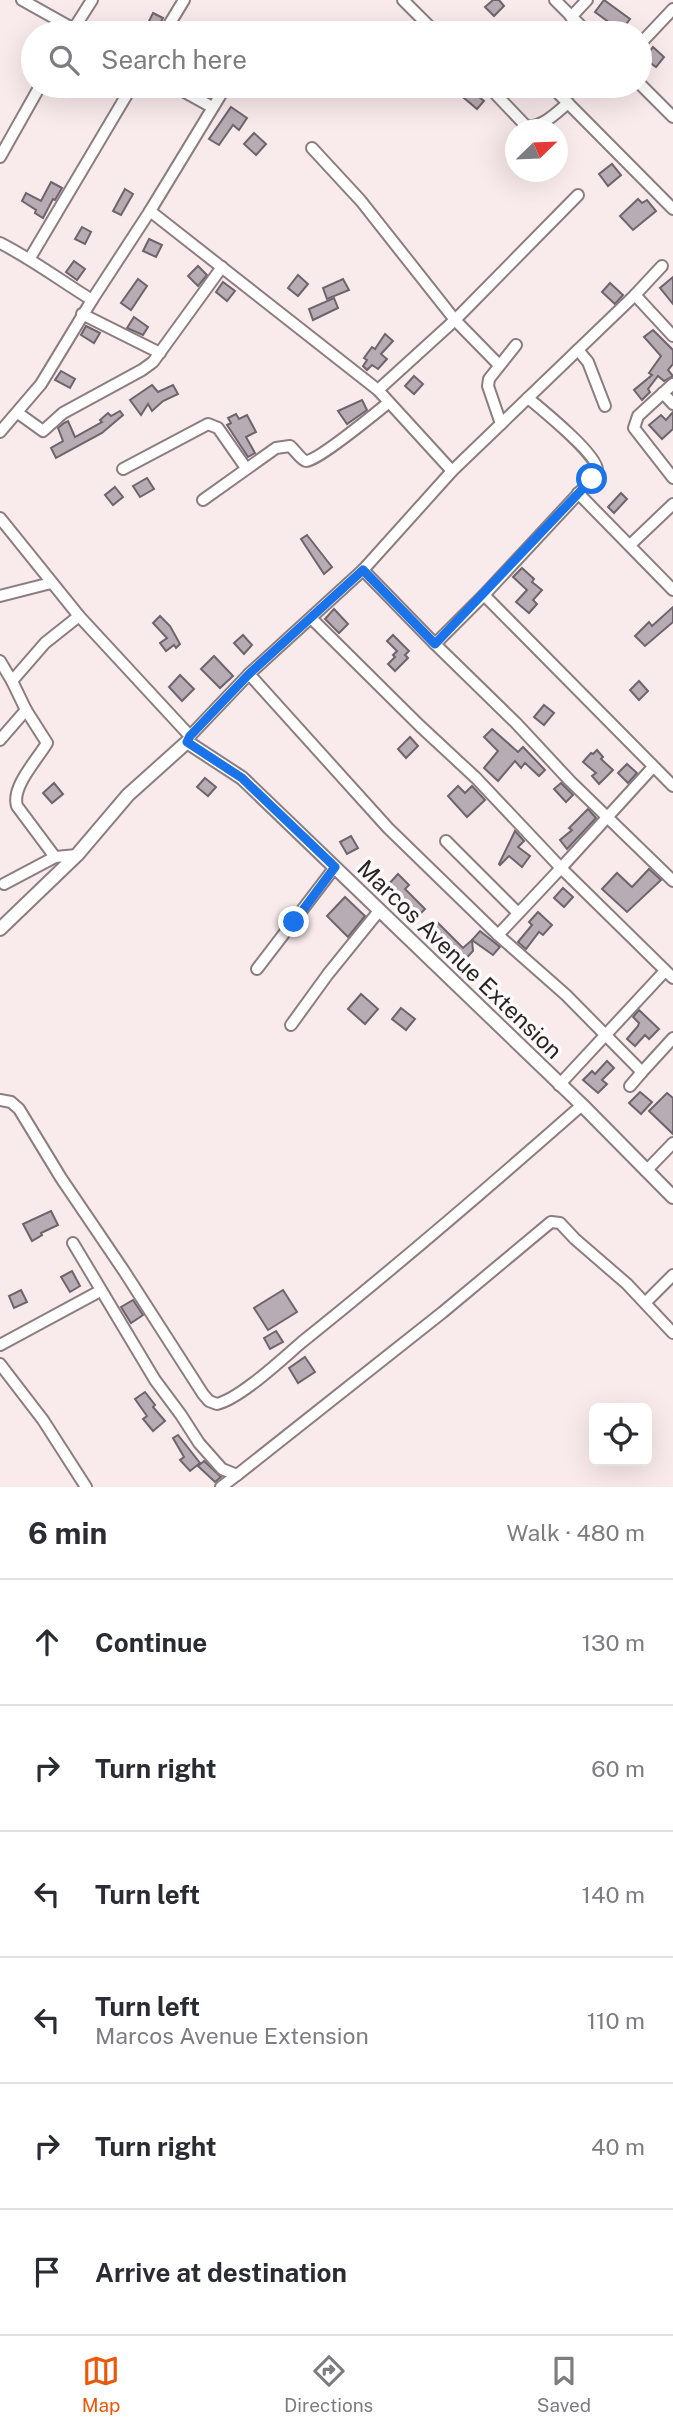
<!DOCTYPE html>
<html lang="en">
<head>
<meta charset="utf-8">
<style>
	:root { --surface:#fff; --page:#f7f7f7; --text:#2b2b33; --muted:#7c7c81; --line:#e1e1e2; --accent:#ea580c }
	body { margin:0; font-family:"Public Sans",sans-serif; background:var(--page); color:var(--text) }
	.controls { position:absolute; right:21px; bottom:21px; display:grid; overflow:hidden; border-radius:10px; box-shadow:0 7px 28px #0002 }
	.controls button { width:63px; height:63px; display:grid; place-items:center; padding:0; border:0; border-bottom:2px solid var(--line); background:var(--surface); color:var(--text); font:35px sans-serif }
	.compass { position:absolute; left:505px; top:119px; width:63px; height:63px; border-radius:50%; background:var(--surface); box-shadow:0 7px 28px #0002; rotate:67deg }
	.stop { position:absolute; width:21px; height:21px; margin:-16px; border:5px solid #1a73e8; border-radius:50%; background:#fff }
	.stop.end { background:#1a73e8; border-color:#fff; box-shadow:0 2px 7px #0008 }
	.list { margin:0; padding:0; list-style:none }
	h2 { display:flex; justify-content:space-between; align-items:center; height:91px; margin:0; padding:0 28px; font-size:30px }
	h2 small { font-size:23px; font-weight:400; color:var(--muted) }
	.list li { display:grid; grid-template-columns:46px 1fr auto; gap:21px; align-items:center; box-sizing:border-box; height:126px; padding:0 28px; border-top:2px solid var(--line) }
	.list b { display:block; font-size:26px; white-space:nowrap }
	.list p { margin:0; font-size:23px; white-space:nowrap; color:var(--muted) }
	.list em { font-size:23px; font-style:normal; color:var(--muted) }
	.icon { flex:none; width:38px; height:38px; fill:none; stroke:currentColor; stroke-width:2; stroke-linecap:round; stroke-linejoin:round }
	.map { position:relative; flex:none; width:673px; height:1487px; overflow:hidden }
	.search { position:absolute; background:var(--surface); box-shadow:0 7px 28px #0002; left:21px; right:21px; top:21px; height:77px; display:flex; align-items:center; gap:18px; box-sizing:border-box; padding:0 24px; border-radius:38px; color:var(--muted); font-size:26px }
	.sheet { height:847px; background:var(--surface) }
	nav { display:flex; justify-content:space-around; align-items:center; box-sizing:border-box; height:98px; border-top:2px solid var(--line); background:var(--surface); font-size:19px; color:var(--muted) }
	nav a { display:grid; justify-items:center; gap:4px }
	nav .on { color:var(--accent) }
	.map>svg:first-child { display:block }
	.building { fill:#b7acb3; stroke:#6e646b; stroke-width:2 }
	.lines { fill:none; stroke-linecap:round; stroke-linejoin:round }
	.minor-casing { stroke:#8c7e80; stroke-width:14 }
	.tertiary-casing { stroke:#8c7e80; stroke-width:16 }
	.minor { stroke:#fff; stroke-width:10 }
	.tertiary { stroke:#fff; stroke-width:12 }
	.route { stroke:#1a73e8; stroke-width:9 }
	.labels { text-anchor:middle; dominant-baseline:central; stroke-width:7; stroke-linejoin:round; paint-order:stroke }
	.street-label { font-size:23px; fill:#2a2425; stroke:#fdfafb }
</style>
</head>
<body>
<div class="map">
<svg width="673" height="1487" viewBox="0 0 673 1487">
	<rect width="100%" height="100%" fill="#f9eaeb"/>
	<g class="building">
		<path d="M493,0H499L504,6L494,16L485,7Z"/>
		<path d="M604,0L630,19L621,31L595,12Z"/>
		<path d="M153,13L163,18L155,33H143Z"/>
		<path d="M653,47L664,57L656,67L644,58Z"/>
		<path d="M450,86H465L484,101L477,109Z"/>
		<path d="M231,107L247,118L239,130L233,125L219,145L209,139Z"/>
		<path d="M254,133L266,144L256,155L244,144Z"/>
		<path d="M612,164L621,175L608,186L599,174Z"/>
		<path d="M51,182L62,188L55,200L53,199L43,218L35,213L36,210L22,201L26,193L41,201Z"/>
		<path d="M125,189L133,194L121,215L113,211Z"/>
		<path d="M638,199L642,203L647,200L656,211L633,230L620,216Z"/>
		<path d="M82,227L91,232L85,244L75,239Z"/>
		<path d="M149,239L162,245L156,257L143,251Z"/>
		<path d="M74,261L85,269L77,280L66,272Z"/>
		<path d="M198,266L207,275L198,286L188,276Z"/>
		<path d="M298,275L308,284L298,296L288,288Z"/>
		<path d="M673,277V304L660,288Z"/>
		<path d="M138,279L147,286L131,310L121,303Z"/>
		<path d="M343,279L349,290L327,299L323,288Z"/>
		<path d="M223,282L235,291L227,301L216,292Z"/>
		<path d="M610,283L623,295L615,304L602,292Z"/>
		<path d="M334,298L338,308L313,320L309,309Z"/>
		<path d="M134,317L148,327L143,335L127,328Z"/>
		<path d="M86,326L100,333L94,343L81,335Z"/>
		<path d="M653,330L673,350V364L668,370L673,376L664,381L658,376L648,389L650,392L642,400L634,390L652,375L649,373L661,356L644,337Z"/>
		<path d="M385,334L393,341L381,354L387,359L378,369L372,365L367,370L363,366L367,360L364,358L372,347L375,349Z"/>
		<path d="M61,371L75,379L70,388L55,380Z"/>
		<path d="M414,376L423,384L414,394L405,386Z"/>
		<path d="M152,385L158,392L173,385L178,394L163,401L152,411L148,404L141,415L130,400Z"/>
		<path d="M362,400L367,410L347,424L338,411Z"/>
		<path d="M120,411L123,415L102,433L56,458L51,448L63,441L58,428L64,423L68,421L75,437L102,422L100,420L108,413L111,416Z"/>
		<path d="M673,412V429L662,439L649,425L661,415L666,420Z"/>
		<path d="M236,414L239,419L247,415L256,432L246,437L255,453L248,457L227,425L231,423L228,418Z"/>
		<path d="M147,478L154,489L140,497L133,486Z"/>
		<path d="M115,487L123,497L113,505L105,495Z"/>
		<path d="M621,493L627,499L614,513L608,507Z"/>
		<path d="M307,535L332,567L324,574L301,539Z"/>
		<path d="M522,568L534,579L532,582L542,590L533,600L537,604L529,613L516,602L527,590L513,577Z"/>
		<path d="M673,607V622L645,646L635,636L649,622L652,626Z"/>
		<path d="M334,609L348,624L339,633L325,619Z"/>
		<path d="M160,616L170,626L180,644L176,648L174,645L166,651L160,643L167,638L153,623Z"/>
		<path d="M243,635L252,645L244,654L234,643Z"/>
		<path d="M393,635L409,651L405,655L408,658L395,671L388,664L395,657L393,655L397,651L387,641Z"/>
		<path d="M214,656L233,676L220,688L201,669Z"/>
		<path d="M180,675L194,689L182,701L169,687Z"/>
		<path d="M639,681L648,691L639,700L630,690Z"/>
		<path d="M544,705L554,713L544,725L534,717Z"/>
		<path d="M492,729L518,752L523,747L545,770L539,776L525,763L521,768L515,761L498,781L484,768L498,751L484,737Z"/>
		<path d="M410,737L418,746L406,758L398,749Z"/>
		<path d="M597,750L603,757L601,759L613,770L599,784L592,776L596,773L583,762L591,753L593,754Z"/>
		<path d="M627,764L637,773L628,783L618,773Z"/>
		<path d="M205,778L216,787L208,796L197,787Z"/>
		<path d="M54,783L63,794L52,803L43,793Z"/>
		<path d="M561,783L573,795L566,802L554,789Z"/>
		<path d="M458,786L465,793L472,786L485,800L467,817L448,796Z"/>
		<path d="M588,809L596,818L567,849L560,840L572,830L569,828Z"/>
		<path d="M515,831L524,841L518,847L530,856L522,867L509,856L500,865L499,864Z"/>
		<path d="M351,836L358,848L347,854L340,842Z"/>
		<path d="M649,869L661,880L627,912L602,889L617,873L632,887Z"/>
		<path d="M398,874L409,885L405,889L425,909L415,919L406,910L409,908L387,886Z"/>
		<path d="M563,888L573,897L564,907L554,898Z"/>
		<path d="M345,897L365,916L348,937L327,916Z"/>
		<path d="M538,912L552,925L543,935L539,932L526,949L518,942L532,925L529,922Z"/>
		<path d="M438,923L463,948L472,940L473,951L460,965L454,959L456,956L428,932Z"/>
		<path d="M480,931L500,947L493,955L472,940Z"/>
		<path d="M361,994L378,1009L365,1024L348,1009Z"/>
		<path d="M401,1008L415,1019L406,1030L392,1019Z"/>
		<path d="M639,1010L659,1029L649,1039L645,1035L635,1046L627,1039L638,1026L639,1023L633,1017Z"/>
		<path d="M607,1061L614,1068L602,1080L607,1084L598,1093L583,1080L592,1071L595,1074Z"/>
		<path d="M640,1092L652,1102L641,1114L629,1103Z"/>
		<path d="M667,1093L673,1098V1134L649,1111Z"/>
		<path d="M51,1211L58,1225L41,1233L42,1235L32,1241L23,1224Z"/>
		<path d="M72,1271L80,1286L70,1292L61,1277Z"/>
		<path d="M21,1290L27,1302L14,1308L9,1296Z"/>
		<path d="M283,1290L297,1312L268,1330L254,1308Z"/>
		<path d="M133,1300L143,1315L131,1323L121,1307Z"/>
		<path d="M276,1331L283,1342L270,1349L264,1338Z"/>
		<path d="M305,1357L315,1372L298,1383L289,1368Z"/>
		<path d="M145,1392L155,1405L153,1407L165,1421L153,1431L143,1419L147,1416L135,1399Z"/>
		<path d="M178,1435L200,1463L190,1471L180,1460L184,1457L173,1438Z"/>
		<path d="M204,1461L221,1477L215,1482L198,1466Z"/>
	</g>
	<g class="lines">
		<g class="minor-casing">
			<g id="minor">
				<path d="M22,0L81,33"/>
				<path d="M403,0L436,33"/>
				<path d="M555,0L588,33"/>
				<path d="M571,17L587,0"/>
				<path d="M71,33L92,0"/>
				<path d="M164,33L184,0"/>
				<path d="M640,44L673,9"/>
				<path d="M640,84L673,117"/>
				<path d="M174,86L212,107"/>
				<path d="M226,86L150,211L378,390L452,471L635,295L662,266"/>
				<path d="M488,86L526,126C542,128 556,113 568,103"/>
				<path d="M551,86L673,209"/>
				<path d="M312,148L361,201L455,320L378,390"/>
				<path d="M0,157L40,86"/>
				<path d="M0,243C32,259 61,281 92,300L41,384L0,432"/>
				<path d="M30,258L132,86"/>
				<path d="M635,295L673,336"/>
				<path d="M92,300L150,211"/>
				<path d="M82,314L160,353"/>
				<path d="M578,350L588,362L605,406"/>
				<path d="M499,365L455,320L578,195"/>
				<path d="M673,384L638,416L634,428L673,478"/>
				<path d="M663,393L673,404"/>
				<path d="M18,413L43,431L63,413L142,370L153,362L222,267"/>
				<path d="M501,424L488,386L489,379L516,345"/>
				<path d="M123,469L208,424L218,428L246,468"/>
				<path d="M578,493L673,590"/>
				<path d="M203,500L276,448L290,446C295,450 301,460 306,461C315,463 377,412 388,403"/>
				<path d="M0,518L79,616L190,736L188,740"/>
				<path d="M630,545L673,504"/>
				<path d="M363,570L435,644L484,595L673,786"/>
				<path d="M484,595L592,479C593,478 597,471 597,470C599,456 540,408 528,398"/>
				<path d="M0,596L51,583"/>
				<path d="M311,618L420,726L476,778L561,868L653,767"/>
				<path d="M435,644L516,723L570,781L673,881"/>
				<path d="M0,661L12,681"/>
				<path d="M249,674L388,828L498,935"/>
				<path d="M190,736L249,674L363,570L452,471"/>
				<path d="M0,740L26,710"/>
				<path d="M446,841L518,913"/>
				<path d="M77,855L55,857L17,806C11,787 37,760 47,743L26,710L12,681L45,643L79,616"/>
				<path d="M4,884L55,857"/>
				<path d="M257,969L335,867"/>
				<path d="M673,978L561,868L498,935L566,995L642,1072L673,1038"/>
				<path d="M291,1025L328,974L379,911"/>
				<path d="M559,1085L665,971"/>
				<path d="M630,1086L642,1072"/>
				<path d="M0,1100L11,1102L19,1109L61,1178L124,1271L203,1394L209,1401L217,1404C241,1398 282,1359 302,1342C397,1266 490,1186 582,1105"/>
				<path d="M646,1171L673,1143"/>
				<path d="M73,1243L155,1380L181,1415L199,1443L222,1469L237,1475L443,1312L551,1222L560,1223L575,1239L627,1284L673,1333"/>
				<path d="M646,1302L673,1275"/>
				<path d="M0,1345L100,1291"/>
				<path d="M0,1364L43,1420L86,1487"/>
				<path d="M221,1487L237,1475"/>
			</g>
		</g>
		<g class="tertiary-casing">
			<path id="tertiary" d="M0,929L77,855L128,795L187,742L242,778L582,1105L673,1197"/>
		</g>
		<use href="#minor" class="minor"/>
		<use href="#tertiary" class="tertiary"/>
	</g>
	<g class="lines">
		<path class="route" d="M294,922L335,867L242,778L187,742L190,736L249,674L363,570L435,644L592,479"/>
	</g>
	<g class="labels">
		<g class="street-label">
			<text transform="translate(460 959) rotate(44)">Marcos Avenue Extension</text>
		</g>
	</g>
</svg>
<div class="controls">
<button><svg class="icon" aria-label="locate" viewBox="0 0 24 24"><circle cx="12" cy="12" r="6"/><path d="M12 2v4M12 18v4M2 12h4M18 12h4"/></svg></button>
</div>
<svg class="compass" viewBox="-18 -18 36 36"><path d="M0-13l5 13h-10z" fill="#e53935"/><path d="M0 13l5-13h-10z" fill="#7c7c81"/></svg>
<div class="stop" style="left:592px;top:479px"></div>
<div class="stop end" style="left:294px;top:922px"></div>
<div class="search"><svg class="icon" aria-label="search" viewBox="0 0 24 24"><circle cx="10" cy="10" r="6"/><path d="M15 15l6 6"/></svg>Search here</div>
</div>
<section class="sheet">
<h2>6 min<small>Walk · 480 m</small></h2>
<ul class="list">
<li><svg class="icon" aria-label="ahead" viewBox="0 0 24 24"><path d="M12 20V5M6 11l6-6 6 6"/></svg><div><b>Continue</b></div><em>130 m</em></li>
<li><svg class="icon" aria-label="right" viewBox="0 0 24 24"><path d="M7 20v-9h11M14 6l5 5-5 5"/></svg><div><b>Turn right</b></div><em>60 m</em></li>
<li><svg class="icon" aria-label="left" viewBox="0 0 24 24"><path d="M17 20v-9H6M10 6l-5 5 5 5"/></svg><div><b>Turn left</b></div><em>140 m</em></li>
<li><svg class="icon" aria-label="left" viewBox="0 0 24 24"><path d="M17 20v-9H6M10 6l-5 5 5 5"/></svg><div><b>Turn left</b><p>Marcos Avenue Extension</p></div><em>110 m</em></li>
<li><svg class="icon" aria-label="right" viewBox="0 0 24 24"><path d="M7 20v-9h11M14 6l5 5-5 5"/></svg><div><b>Turn right</b></div><em>40 m</em></li>
<li><svg class="icon" aria-label="arrive" viewBox="0 0 24 24"><path d="M6 21V4h12l-3 4 3 4H6"/></svg><div><b>Arrive at destination</b></div></li>
</ul>
</section>
<nav>
<a class="on"><svg class="icon" aria-label="map" viewBox="0 0 24 24"><path d="M3 6l6-2 6 2 6-2v14l-6 2-6-2-6 2zM9 4v14M15 6v14"/></svg>Map</a>
<a><svg class="icon" aria-label="directions" viewBox="0 0 24 24"><path d="M12 3l9 9-9 9-9-9zM9 14v-3h6M13 9l2 2-2 2"/></svg>Directions</a>
<a><svg class="icon" aria-label="saved" viewBox="0 0 24 24"><path d="M7 4h10v16l-5-4-5 4z"/></svg>Saved</a>
</nav>
</body>
</html>
